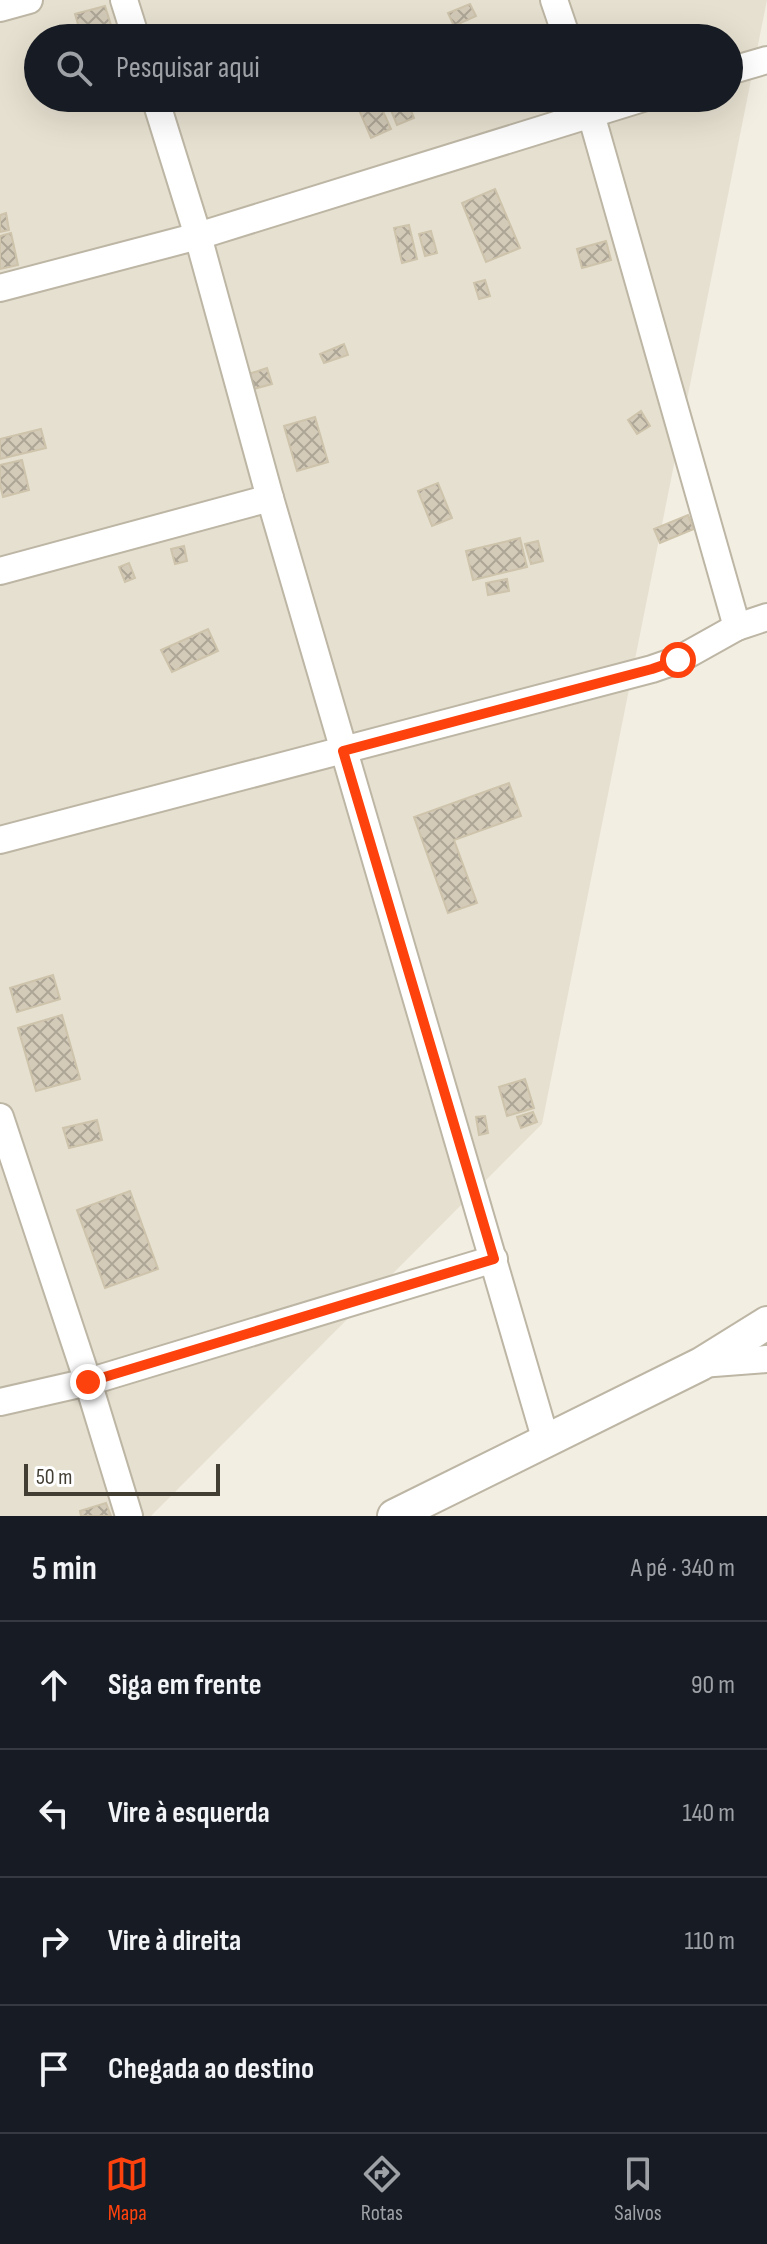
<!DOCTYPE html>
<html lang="pt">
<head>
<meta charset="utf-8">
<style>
	:root { --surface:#171b24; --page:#242831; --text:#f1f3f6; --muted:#9ea1a6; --line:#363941; --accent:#fe420d }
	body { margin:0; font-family:"Sofia Sans Condensed",sans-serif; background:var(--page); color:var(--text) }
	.scale { position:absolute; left:24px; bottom:20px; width:196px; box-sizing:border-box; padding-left:8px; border:4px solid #433e33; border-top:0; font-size:22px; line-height:28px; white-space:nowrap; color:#433e33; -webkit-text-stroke:6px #fff; paint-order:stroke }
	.stop { position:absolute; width:24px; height:24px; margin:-18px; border:6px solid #fe420d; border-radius:50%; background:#fff }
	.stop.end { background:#fe420d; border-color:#fff; box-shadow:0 2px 8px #0008 }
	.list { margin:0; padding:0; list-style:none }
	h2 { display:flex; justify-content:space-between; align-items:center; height:104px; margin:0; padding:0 32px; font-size:34px }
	h2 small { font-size:26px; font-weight:400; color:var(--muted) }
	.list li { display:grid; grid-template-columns:52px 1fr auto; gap:24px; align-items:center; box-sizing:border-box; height:128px; padding:0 32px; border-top:2px solid var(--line) }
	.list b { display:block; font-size:30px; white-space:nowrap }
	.list em { font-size:26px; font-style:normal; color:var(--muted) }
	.icon { flex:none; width:44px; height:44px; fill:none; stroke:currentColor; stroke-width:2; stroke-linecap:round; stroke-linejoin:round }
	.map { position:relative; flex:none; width:767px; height:1516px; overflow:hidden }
	.search { position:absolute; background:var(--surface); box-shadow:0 8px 32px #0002; left:24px; right:24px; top:24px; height:88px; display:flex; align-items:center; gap:20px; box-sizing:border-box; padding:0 28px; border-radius:44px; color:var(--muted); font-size:30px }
	.sheet { height:616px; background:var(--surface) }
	nav { display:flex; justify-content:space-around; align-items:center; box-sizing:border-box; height:112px; border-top:2px solid var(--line); background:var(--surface); font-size:22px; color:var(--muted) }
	nav a { display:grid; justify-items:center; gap:4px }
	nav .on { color:var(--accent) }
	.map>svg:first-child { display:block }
	.residential { fill:#e6e0d0; fill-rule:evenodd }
	.building { fill:url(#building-cross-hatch); stroke:#cec3ab; stroke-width:2 }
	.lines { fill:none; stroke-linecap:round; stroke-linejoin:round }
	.minor-casing { stroke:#bdb6a5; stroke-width:30 }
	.tertiary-casing { stroke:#bdb6a5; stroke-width:36 }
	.minor { stroke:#fff; stroke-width:26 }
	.tertiary { stroke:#fff; stroke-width:32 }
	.route { stroke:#fe420d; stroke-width:10 }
</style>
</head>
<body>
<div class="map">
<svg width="767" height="1516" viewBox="0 0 767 1516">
	<defs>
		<pattern id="building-cross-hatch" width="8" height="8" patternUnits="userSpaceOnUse" patternTransform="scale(2)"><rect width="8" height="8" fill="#d3cab8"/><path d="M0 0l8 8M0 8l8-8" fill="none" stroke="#ada596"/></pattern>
	</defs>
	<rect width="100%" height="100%" fill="#f2eee2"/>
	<path class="residential" d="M0,0H767L542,1124L151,1516H0ZM38,38H729V98H38Z"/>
	<g class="building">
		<path d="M470,4L476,16L454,26L448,13Z"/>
		<path d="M105,6L115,38H82L75,14Z"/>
		<path d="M354,98H377L391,129L371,138Z"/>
		<path d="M386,98H406L414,118L397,125Z"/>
		<path d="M495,189L520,248L486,262L462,203Z"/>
		<path d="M6,213L9,230L0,232V215Z"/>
		<path d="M409,225L417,259L402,263L394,228Z"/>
		<path d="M431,231L437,253L425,256L419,234Z"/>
		<path d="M11,233L18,265L0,269V236Z"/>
		<path d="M606,241L611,260L582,268L577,249Z"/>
		<path d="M485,280L490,296L479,299L474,283Z"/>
		<path d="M344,344L348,355L324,363L320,354Z"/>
		<path d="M267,368L272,384L250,390L246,375Z"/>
		<path d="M641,411L650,426L637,434L628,420Z"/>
		<path d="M315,417L328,462L297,471L284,426Z"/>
		<path d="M41,429L46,448L0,459V439Z"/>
		<path d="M22,460L29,490L3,497L0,484V465Z"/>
		<path d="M438,483L452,518L432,526L418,491Z"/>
		<path d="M688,515L694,529L660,543L654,529Z"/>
		<path d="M520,538L527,567L473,580L466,551Z"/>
		<path d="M538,541L543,561L531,564L525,544Z"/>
		<path d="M184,546L187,561L175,564L171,549Z"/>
		<path d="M129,563L135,578L125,582L119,567Z"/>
		<path d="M507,579L509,591L488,595L486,583Z"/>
		<path d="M208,629L218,651L172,672L161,650Z"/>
		<path d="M509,783L521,816L454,840L477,903L448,913L414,817Z"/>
		<path d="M53,975L60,999L17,1012L10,988Z"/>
		<path d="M62,1015L80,1079L36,1091L18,1028Z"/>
		<path d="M525,1079L534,1108L507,1116L499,1087Z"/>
		<path d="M533,1112L537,1122L521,1128L517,1117Z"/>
		<path d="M485,1116L488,1133L479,1135L476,1117Z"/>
		<path d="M97,1120L102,1140L69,1148L63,1128Z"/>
		<path d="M130,1191L158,1269L105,1288L77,1210Z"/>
		<path d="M106,1503L111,1516H81L80,1511Z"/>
	</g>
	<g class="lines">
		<g class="minor-casing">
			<g id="minor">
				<path d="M124,0L136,38"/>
				<path d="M554,0L567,38"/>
				<path d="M0,8L29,0"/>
				<path d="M729,71L767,60"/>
				<path d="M155,98L198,236L270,498L546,1441"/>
				<path d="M587,100L737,627"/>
				<path d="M0,288L198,236L643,98"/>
				<path d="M0,571L270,498"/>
				<path d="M0,840L652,669L678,660L737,627L767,617"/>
				<path d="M0,1117L88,1382L129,1516"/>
				<path d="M701,1364L767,1359"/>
				<path d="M0,1402L88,1382L494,1259"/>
			</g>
		</g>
		<g class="tertiary-casing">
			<path id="tertiary" d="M394,1516L701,1364L767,1323"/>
		</g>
		<use href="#minor" class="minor"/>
		<use href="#tertiary" class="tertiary"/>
	</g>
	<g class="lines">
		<path class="route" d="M88,1382L494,1259L343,751L652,669L678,660"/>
	</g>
</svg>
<div class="scale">50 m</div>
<div class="stop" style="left:678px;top:660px"></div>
<div class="stop end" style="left:88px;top:1382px"></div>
<div class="search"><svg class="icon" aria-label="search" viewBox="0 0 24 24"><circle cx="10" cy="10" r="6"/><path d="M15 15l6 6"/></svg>Pesquisar aqui</div>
</div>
<section class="sheet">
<h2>5 min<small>A pé · 340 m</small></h2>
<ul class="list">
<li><svg class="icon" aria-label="ahead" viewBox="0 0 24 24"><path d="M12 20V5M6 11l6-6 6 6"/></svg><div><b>Siga em frente</b></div><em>90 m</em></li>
<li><svg class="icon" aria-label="left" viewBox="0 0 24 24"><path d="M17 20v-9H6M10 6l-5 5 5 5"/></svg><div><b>Vire à esquerda</b></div><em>140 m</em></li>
<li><svg class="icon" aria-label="right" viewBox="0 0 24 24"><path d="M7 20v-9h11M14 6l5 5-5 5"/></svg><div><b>Vire à direita</b></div><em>110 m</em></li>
<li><svg class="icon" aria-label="arrive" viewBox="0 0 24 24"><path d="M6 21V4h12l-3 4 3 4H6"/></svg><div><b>Chegada ao destino</b></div></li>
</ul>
</section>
<nav>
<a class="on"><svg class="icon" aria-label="map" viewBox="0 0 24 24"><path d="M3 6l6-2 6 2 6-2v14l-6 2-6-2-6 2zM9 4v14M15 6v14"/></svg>Mapa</a>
<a><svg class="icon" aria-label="directions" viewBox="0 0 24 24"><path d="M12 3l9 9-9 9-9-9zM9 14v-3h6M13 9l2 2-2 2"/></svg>Rotas</a>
<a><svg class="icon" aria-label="saved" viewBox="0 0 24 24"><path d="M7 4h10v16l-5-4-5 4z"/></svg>Salvos</a>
</nav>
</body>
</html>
